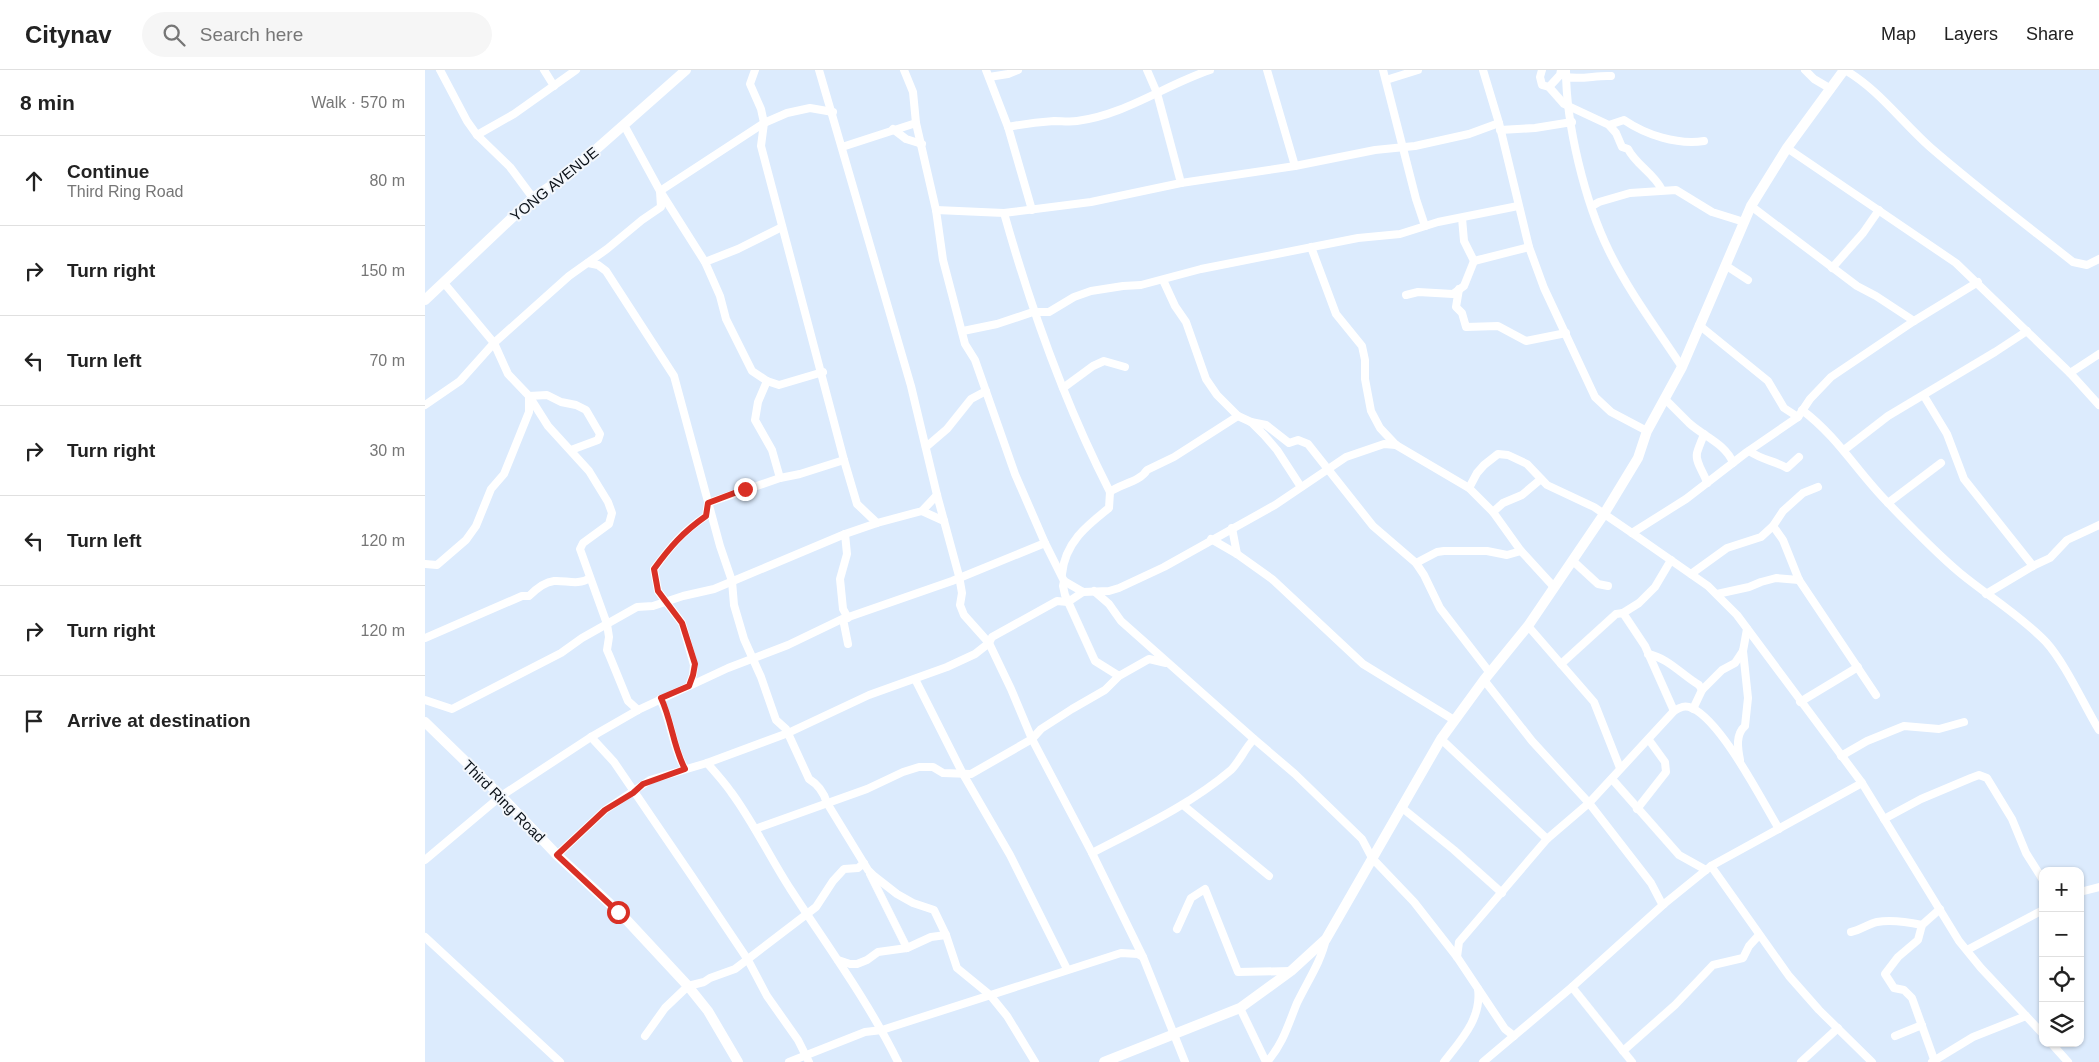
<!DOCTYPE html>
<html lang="en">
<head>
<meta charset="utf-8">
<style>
	:root { --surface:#fff; --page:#f6f6f6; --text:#222; --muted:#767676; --line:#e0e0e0 }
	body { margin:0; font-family:Arial,sans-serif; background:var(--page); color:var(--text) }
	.controls { position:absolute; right:15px; bottom:15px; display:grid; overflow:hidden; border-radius:10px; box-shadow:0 1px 4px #0004 }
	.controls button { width:45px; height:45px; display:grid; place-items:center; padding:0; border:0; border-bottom:1px solid var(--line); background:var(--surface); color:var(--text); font:25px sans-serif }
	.stop { position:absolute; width:15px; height:15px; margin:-11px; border:4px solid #d93025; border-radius:50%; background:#fff }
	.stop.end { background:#d93025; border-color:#fff; box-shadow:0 1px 5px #0008 }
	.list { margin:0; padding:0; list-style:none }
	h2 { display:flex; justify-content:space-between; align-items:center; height:65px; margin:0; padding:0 20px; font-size:21px }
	h2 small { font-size:16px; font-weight:400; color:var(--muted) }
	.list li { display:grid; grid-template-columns:32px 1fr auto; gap:15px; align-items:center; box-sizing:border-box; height:90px; padding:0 20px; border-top:1px solid var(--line) }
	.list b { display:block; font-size:19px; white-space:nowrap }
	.list p { margin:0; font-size:16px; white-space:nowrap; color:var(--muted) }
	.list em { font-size:16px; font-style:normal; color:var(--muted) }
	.icon { flex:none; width:28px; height:28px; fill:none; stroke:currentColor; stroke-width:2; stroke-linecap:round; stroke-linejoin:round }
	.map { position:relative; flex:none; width:1674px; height:992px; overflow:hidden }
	header { display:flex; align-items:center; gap:30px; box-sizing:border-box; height:70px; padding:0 25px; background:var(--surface); border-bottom:1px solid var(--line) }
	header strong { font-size:24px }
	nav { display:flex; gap:28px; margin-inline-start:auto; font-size:18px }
	.search { width:350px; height:45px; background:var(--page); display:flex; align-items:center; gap:12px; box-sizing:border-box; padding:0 18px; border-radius:28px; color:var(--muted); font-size:19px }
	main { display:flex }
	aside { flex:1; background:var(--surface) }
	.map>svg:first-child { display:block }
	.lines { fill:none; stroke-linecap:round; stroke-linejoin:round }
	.minor { stroke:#fff; stroke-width:8 }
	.tertiary { stroke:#fff; stroke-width:10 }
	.route { stroke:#d93025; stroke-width:6 }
	.labels { text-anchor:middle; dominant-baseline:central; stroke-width:4; stroke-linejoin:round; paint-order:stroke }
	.street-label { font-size:15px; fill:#0c1219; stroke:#f3f7fc }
</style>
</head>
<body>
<header>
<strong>Citynav</strong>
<div class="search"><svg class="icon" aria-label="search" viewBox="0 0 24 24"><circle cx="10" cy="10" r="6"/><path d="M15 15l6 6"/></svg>Search here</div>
<nav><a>Map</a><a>Layers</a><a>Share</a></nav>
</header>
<main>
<aside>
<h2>8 min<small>Walk · 570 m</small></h2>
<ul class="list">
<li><svg class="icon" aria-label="ahead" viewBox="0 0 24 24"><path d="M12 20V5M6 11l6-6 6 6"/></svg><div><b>Continue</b><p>Third Ring Road</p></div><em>80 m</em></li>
<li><svg class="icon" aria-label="right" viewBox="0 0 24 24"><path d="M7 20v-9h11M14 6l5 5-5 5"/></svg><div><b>Turn right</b></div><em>150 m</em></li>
<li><svg class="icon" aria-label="left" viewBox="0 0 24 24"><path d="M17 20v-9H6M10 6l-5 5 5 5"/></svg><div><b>Turn left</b></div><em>70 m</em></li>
<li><svg class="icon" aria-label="right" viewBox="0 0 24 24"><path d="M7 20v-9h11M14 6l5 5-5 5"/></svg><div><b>Turn right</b></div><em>30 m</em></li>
<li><svg class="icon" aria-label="left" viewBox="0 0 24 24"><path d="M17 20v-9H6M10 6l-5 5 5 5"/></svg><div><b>Turn left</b></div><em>120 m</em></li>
<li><svg class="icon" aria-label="right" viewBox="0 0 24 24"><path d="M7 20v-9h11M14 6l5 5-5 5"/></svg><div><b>Turn right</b></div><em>120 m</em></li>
<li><svg class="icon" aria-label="arrive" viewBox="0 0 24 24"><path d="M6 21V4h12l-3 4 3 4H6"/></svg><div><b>Arrive at destination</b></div></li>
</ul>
</aside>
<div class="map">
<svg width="1674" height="992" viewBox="0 0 1674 992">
	<rect width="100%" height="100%" fill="#dcebfd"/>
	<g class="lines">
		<g class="minor">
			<path d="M15,0L42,51L52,65L85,97L108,128"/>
			<path d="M119,0L129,16"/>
			<path d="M330,0L325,14L336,39L339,53L336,76L419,390L432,434L452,453"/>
			<path d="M394,0L486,316L512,425L534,506L537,523L535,535L539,545L564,573L586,619L607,669L667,783L718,887"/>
			<path d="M479,0L488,22L491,53L511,140L518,190L540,274L550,290L590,404L620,473L639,511L658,522L684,521L694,518L739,497L850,435L921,387L959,374L971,375"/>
			<path d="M561,0L583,57L607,140"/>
			<path d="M722,0L732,23L756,113"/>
			<path d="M842,0L870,96"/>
			<path d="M958,0L991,129L1000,156"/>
			<path d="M1058,0L1074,53L1104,177L1119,218L1170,327L1186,342L1222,361"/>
			<path d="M1117,0L1115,7L1117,15L1124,17L1139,34L1184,55L1191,63L1197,77L1203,79C1211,95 1229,103 1237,120"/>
			<path d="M1141,0C1141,55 1160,132 1184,181C1204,222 1232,259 1257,297"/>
			<path d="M1380,0L1389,9L1406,19"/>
			<path d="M1420,0C1453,19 1476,51 1505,77C1551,117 1600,154 1648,192L1662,195L1674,189"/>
			<path d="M564,7L583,4L593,0"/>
			<path d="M1141,7C1157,10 1171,5 1186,6"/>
			<path d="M961,10L993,0"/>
			<path d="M1124,17L1135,5L1136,0"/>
			<path d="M199,55L235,121L280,192L295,226L301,249L327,301L342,311L354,315L398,302"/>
			<path d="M1184,55L1199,50C1221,65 1252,75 1279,71"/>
			<path d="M583,57C598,54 613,52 629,51C636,51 645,52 652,51C700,45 740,15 785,0"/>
			<path d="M468,59L481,69L497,74"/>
			<path d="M1075,60L1110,58L1147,52"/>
			<path d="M52,65L89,44L151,0"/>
			<path d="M417,77L491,53"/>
			<path d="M1362,78L1531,193L1645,303L1674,335"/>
			<path d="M1167,136L1174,132L1205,123L1251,120L1287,142L1319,152"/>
			<path d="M1326,136L1432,216L1451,226L1489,251"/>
			<path d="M511,140L579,143L666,132L756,113L870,96L950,80L990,76L1044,64L1074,53"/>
			<path d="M579,143C606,239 640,334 685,422C695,414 715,412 722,400L749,387L813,346"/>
			<path d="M1037,148L1039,171L1049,191L1104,177"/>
			<path d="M886,177L911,244L937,276L940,290V309L946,341L955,358L971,375L1044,418L1068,442L1096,481L1129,517"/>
			<path d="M280,192L313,179L357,157"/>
			<path d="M163,193L173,195L181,201L249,306L295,476L307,511L309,535L319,569L336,607L351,650L361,659L384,709C394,715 399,723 402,733L443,800L449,806L472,824L488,833L509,840L521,865L532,898L565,925L582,946L610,992"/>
			<path d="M1300,195L1323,210"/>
			<path d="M1407,198L1438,163L1454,140"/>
			<path d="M738,210L750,236L761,252L781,309L792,325L813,346L826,352L839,365L852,380L876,417"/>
			<path d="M19,213L69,273L83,304L104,326L123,356L164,401L183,432L187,443L184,454L158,473L155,479L182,554L184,567L182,580L185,587L203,631L213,640"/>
			<path d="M1034,219L1031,237L1037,243L1041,257L1073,256L1101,271L1141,263"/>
			<path d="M981,225L993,222L1028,224L1039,216L1049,191"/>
			<path d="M1274,255L1343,311L1359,338L1373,347"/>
			<path d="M538,261L572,254L608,242H624L649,227L666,221L698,216L716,215L776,199L933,168L975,164L1013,152L1093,136"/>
			<path d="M1645,303L1674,284"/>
			<path d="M342,311L333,332L330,350L347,380L355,408"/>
			<path d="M638,318L668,296L679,291L700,297"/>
			<path d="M1499,326L1522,364L1539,409L1608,496"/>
			<path d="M1241,330C1248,337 1256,345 1264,353C1278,366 1301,374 1308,393"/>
			<path d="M0,335L35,311L69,273L144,206L182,179L217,150L236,137L235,121L339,53L362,43L385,38L408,42"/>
			<path d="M1377,340C1414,368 1432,402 1464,434C1487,458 1510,482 1535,503C1563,526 1596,546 1621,572C1640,593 1659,635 1674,660"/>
			<path d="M826,352L841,355L864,373L873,370L883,374L948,456L991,493L999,505L1015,538L1065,603"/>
			<path d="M1279,364C1277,370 1274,376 1272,383C1270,393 1280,404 1282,413"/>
			<path d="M501,377L522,359L546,329L561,321"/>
			<path d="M1419,380L1463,346L1570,282L1602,261"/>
			<path d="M1324,381C1339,391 1348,390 1362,398L1374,387"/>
			<path d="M1044,418L1052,403L1059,395L1073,384L1083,385L1102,394L1122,415L1169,437L1207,463L1283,516L1312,545L1437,713L1534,871L1556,898L1618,964"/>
			<path d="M1463,433L1516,393"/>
			<path d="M497,441L519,451"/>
			<path d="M1068,442L1078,433L1097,425L1116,409"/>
			<path d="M1348,456L1358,470L1374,510L1451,625"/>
			<path d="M807,458L812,484"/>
			<path d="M1207,463L1261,429L1322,382L1373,347L1385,329L1406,307L1489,251L1553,212"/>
			<path d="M420,464L422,484L415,509L418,539L423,548"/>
			<path d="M786,469L812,484L847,509L938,594L1029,650"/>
			<path d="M1148,491L1173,514L1183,516"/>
			<path d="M991,493L1012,482L1019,481H1062L1082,485L1096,481"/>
			<path d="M0,494L12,495L41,470L51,456L66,419L79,404L104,342V326L122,325L136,332L151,335L161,340L175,364L173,370L146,380"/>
			<path d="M637,504C640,473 661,456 684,438L685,422"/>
			<path d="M1266,504L1302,478L1336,467L1348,456L1358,441L1378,423L1393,417"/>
			<path d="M639,511L638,516L640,525L670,591L694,606"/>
			<path d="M669,521L684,534L696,551L829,669L870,704L937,769L947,788L989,832L1032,887L1080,959L1089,966"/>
			<path d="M1292,524L1324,517L1336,512L1351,508L1374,510"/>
			<path d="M1561,524L1608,496L1625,488L1642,470L1674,455"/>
			<path d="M1198,543L1214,533L1230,517L1246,490"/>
			<path d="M418,549L423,574"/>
			<path d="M1103,556L1169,632L1195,698"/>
			<path d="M0,568L97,526H104C111,519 119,512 129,511C141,510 153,516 165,508"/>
			<path d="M1223,584C1243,588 1257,605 1274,615L1277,620"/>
			<path d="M1136,594L1191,544L1198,543L1220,576L1249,641"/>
			<path d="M490,609L538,704L585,785L642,899"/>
			<path d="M1059,610L1107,671L1164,733L1226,813L1236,832L1239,834"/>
			<path d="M264,616L268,605L269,595L257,553L233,521L229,499C246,476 257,462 281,446L283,433L355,408L375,404L419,390"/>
			<path d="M235,629C247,651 247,677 260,699"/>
			<path d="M0,630L27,639L136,583L157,568L212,537L228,536L258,526L289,519L420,464L452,453L497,441L512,425"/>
			<path d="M1375,632L1433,597"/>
			<path d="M1268,639L1277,620L1297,600L1310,593L1318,581L1322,559"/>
			<path d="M166,667L189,692L266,805L323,890L342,926L373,970L384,992"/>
			<path d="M1016,669L1122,769"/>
			<path d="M1416,686L1442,671L1479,656L1514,659L1539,652"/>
			<path d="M1315,690C1313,679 1310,665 1320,656L1323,628L1318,581"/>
			<path d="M282,693C290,702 299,712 306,722C329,753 345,788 366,820C403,877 443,931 473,992"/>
			<path d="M1187,709L1254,785L1281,800"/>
			<path d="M758,735L844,806"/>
			<path d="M976,737L1029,780L1077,823"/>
			<path d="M1212,739L1241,702L1240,692L1224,670"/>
			<path d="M1459,749L1496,729L1546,708L1554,705L1562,708L1587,749L1601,783L1618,810"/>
			<path d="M330,759L442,719L478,702L494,697H508L518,703L546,704L607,669L616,659L647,639L680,620L694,606L724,589L741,593"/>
			<path d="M667,783C715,758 765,735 806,700C815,691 820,678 829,669"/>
			<path d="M132,785L180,740L225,710L282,693L363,663L444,625L522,597L550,584L564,573L567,567L632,531L643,532L658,522"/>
			<path d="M0,790L76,726L166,667L213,640L303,598L363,575L415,550L527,511L620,473"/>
			<path d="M1286,796L1364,906L1394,940L1447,992"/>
			<path d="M445,804L482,878"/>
			<path d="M1655,822L1674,817"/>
			<path d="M752,859L766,828L780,819L813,902L866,901"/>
			<path d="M1426,862C1436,860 1443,854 1452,852C1467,849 1483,852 1497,855"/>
			<path d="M0,867L135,992"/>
			<path d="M1542,880L1618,840"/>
			<path d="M1032,887L1034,872L1122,769L1164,733L1249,641C1255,637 1260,635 1267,638C1297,652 1336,729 1354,759"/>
			<path d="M413,890L425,894H432L442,890L453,882L482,878L506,867L521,865"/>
			<path d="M1147,917L1207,992"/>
			<path d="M815,938L841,992"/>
			<path d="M220,966L240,938L263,916L279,912L285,908L310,899L391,837L408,811L419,799L433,798L439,793"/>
			<path d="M1470,966L1497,955"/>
			<path d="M1626,973L1643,992"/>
			<path d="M1198,981L1250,935L1288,895L1318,888L1324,876L1334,865"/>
			<path d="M364,992L440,962L457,960L696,883L713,884L718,887L760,992"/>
			<path d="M842,992C858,974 863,955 872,933C882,912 896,892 901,869"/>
			<path d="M1019,992C1036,970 1057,948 1053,919"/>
			<path d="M1058,992L1147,917L1239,834L1286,796L1437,713"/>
			<path d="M1376,992L1413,958"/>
			<path d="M1507,992L1548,967L1601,946"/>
			<path d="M1510,992L1487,928L1479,920L1469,918L1460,904L1473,887L1493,870L1497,855L1515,839"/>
		</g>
		<g class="tertiary">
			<path d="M0,230L108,128L142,105L261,0"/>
			<path d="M0,652L76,726L132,785L197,845L263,916L283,941L313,992"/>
			<path d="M679,992L815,938L866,901L901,869L1016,669L1059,610L1103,556L1179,444L1213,388L1222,361L1257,297L1326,136L1362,78L1419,0"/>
		</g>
	</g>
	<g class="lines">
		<path class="route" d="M193,842L132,785L180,740L208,723L218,714L260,699C248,677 247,651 236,628L264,616L268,605L270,594L257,553L233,521L229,499C245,477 258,462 281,446L283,433L320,419"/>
	</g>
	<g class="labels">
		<g class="street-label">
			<text transform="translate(129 114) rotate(-39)">YONG AVENUE</text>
			<text transform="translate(79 731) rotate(45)">Third Ring Road</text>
		</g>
	</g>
</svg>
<div class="controls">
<button>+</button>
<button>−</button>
<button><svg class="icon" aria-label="locate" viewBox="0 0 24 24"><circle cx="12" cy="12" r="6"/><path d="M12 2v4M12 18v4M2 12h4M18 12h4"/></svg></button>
<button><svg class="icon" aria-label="layers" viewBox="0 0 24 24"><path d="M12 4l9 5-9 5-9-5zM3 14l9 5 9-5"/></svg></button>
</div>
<div class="stop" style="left:193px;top:842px"></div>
<div class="stop end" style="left:320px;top:419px"></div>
</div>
</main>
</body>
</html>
